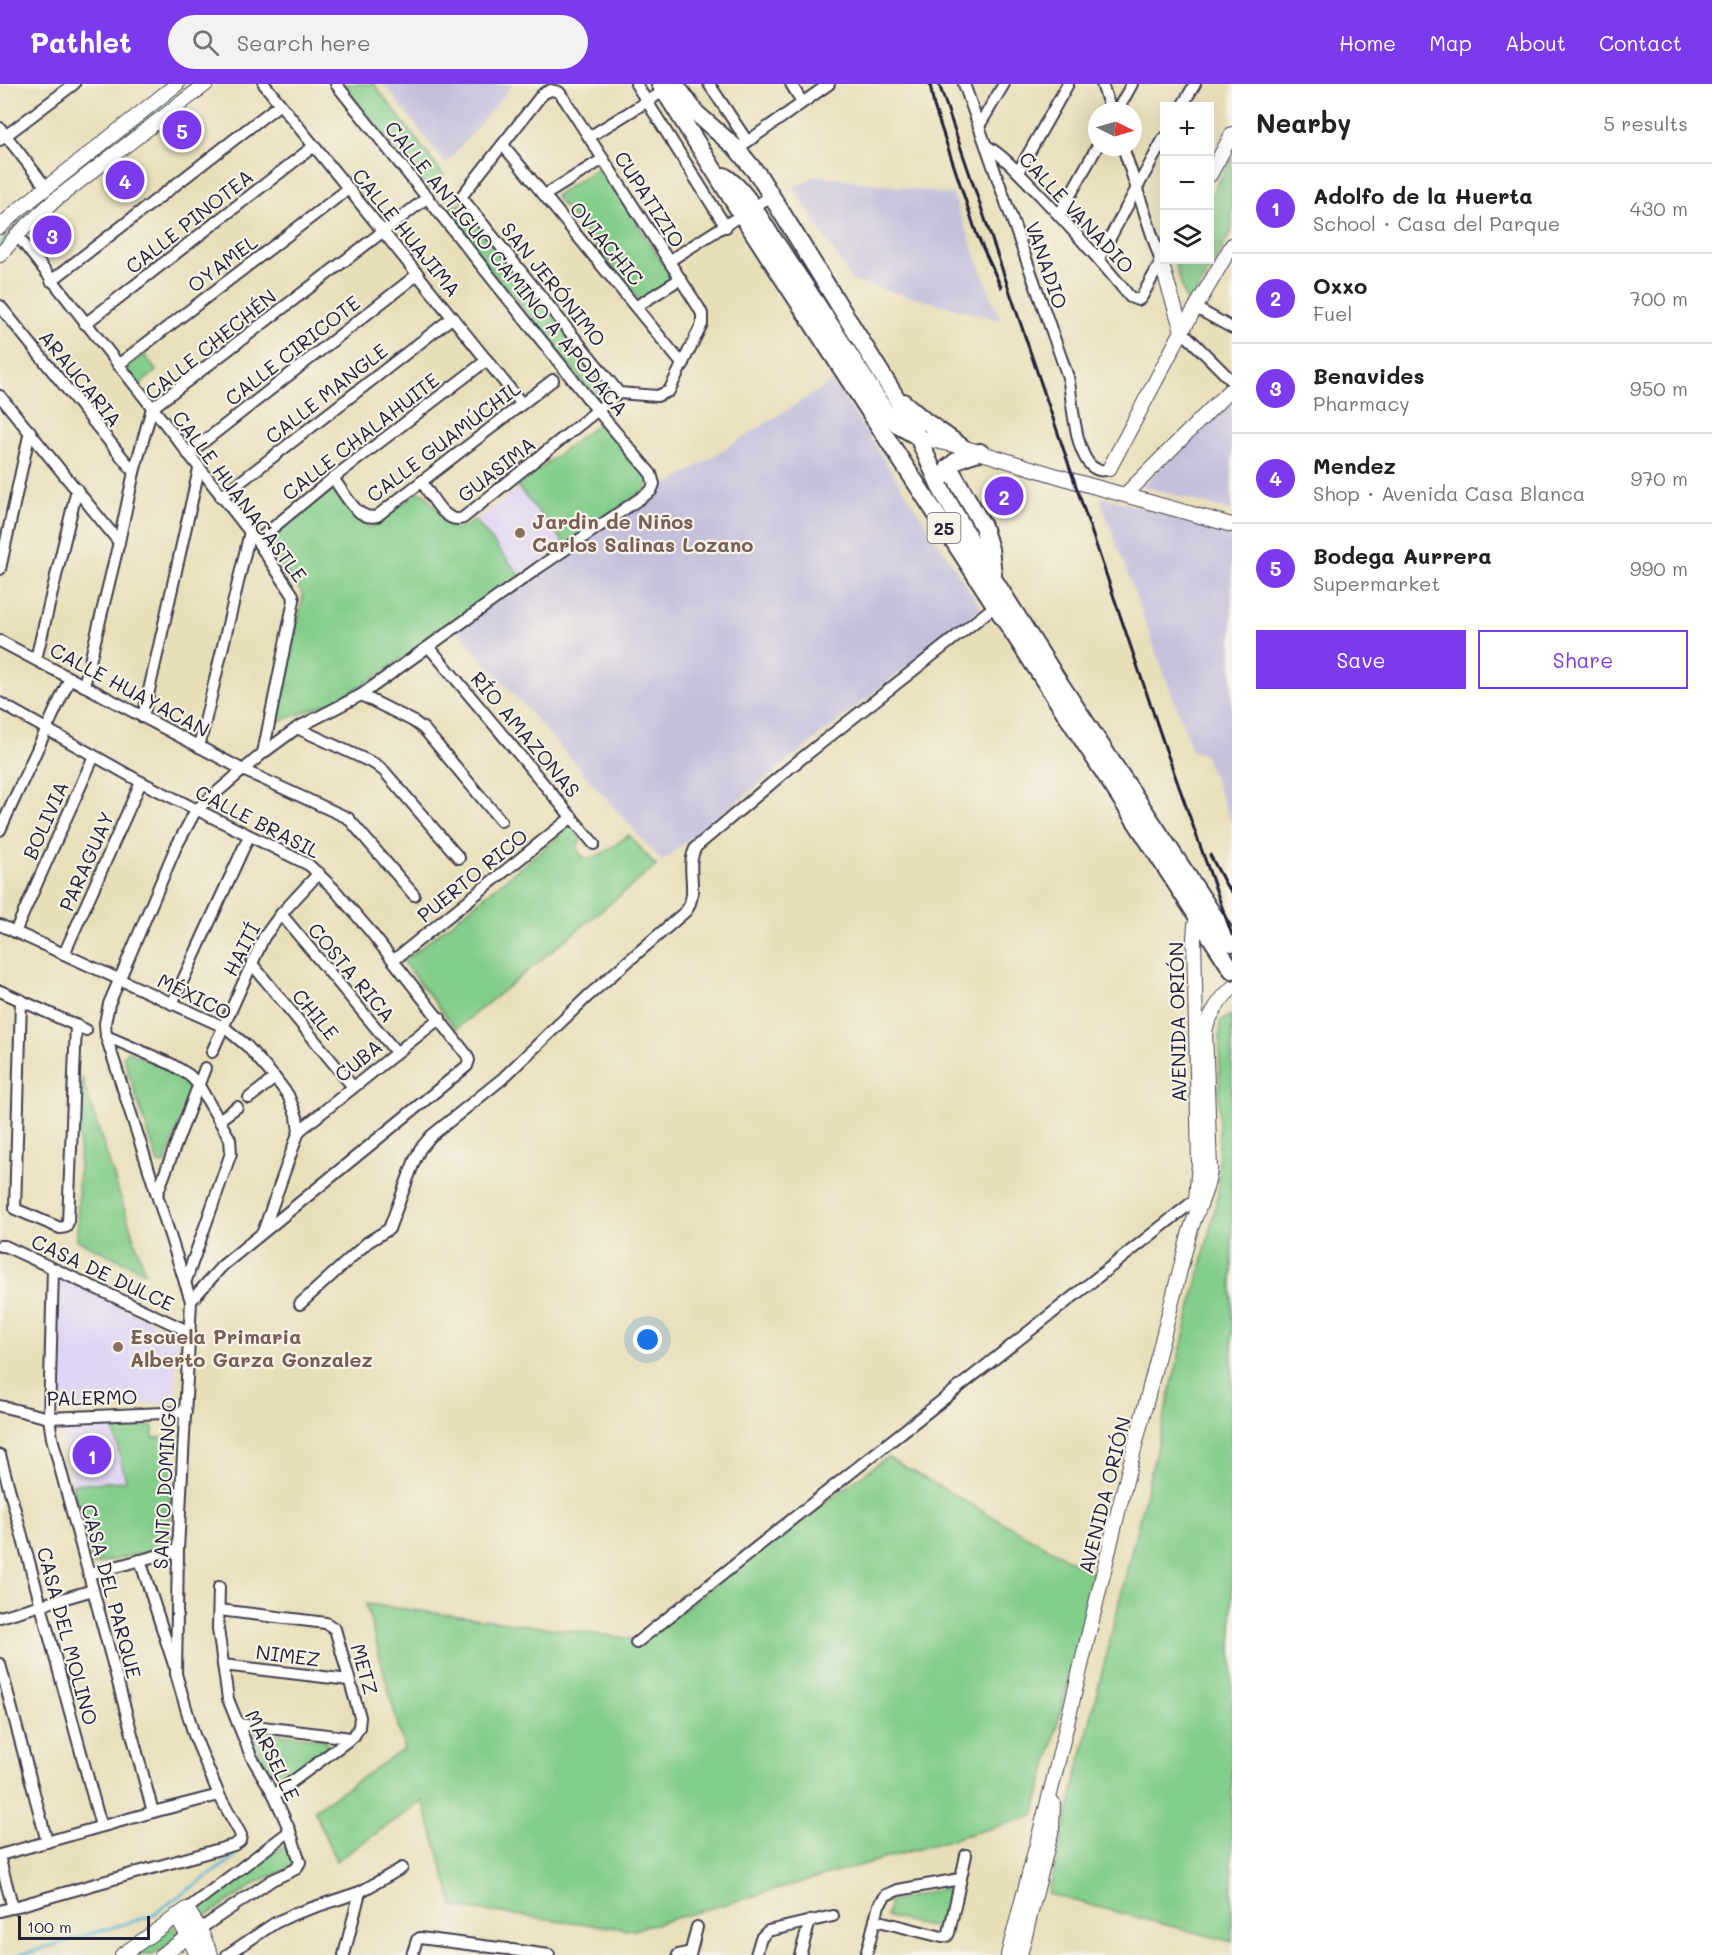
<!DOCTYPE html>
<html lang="en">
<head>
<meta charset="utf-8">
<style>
	:root { --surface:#fff; --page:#f2f2f2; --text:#202124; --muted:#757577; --line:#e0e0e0; --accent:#7c3aed }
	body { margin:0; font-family:Mali,sans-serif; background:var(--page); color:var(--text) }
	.controls { position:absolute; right:18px; top:18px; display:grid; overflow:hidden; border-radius:0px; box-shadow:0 6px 24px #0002 }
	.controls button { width:54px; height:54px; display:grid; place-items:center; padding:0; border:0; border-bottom:2px solid var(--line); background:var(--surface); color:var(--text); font:30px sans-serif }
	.compass { position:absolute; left:1088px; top:18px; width:54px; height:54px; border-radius:50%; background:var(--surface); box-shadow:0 6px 24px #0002; rotate:95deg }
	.scale { position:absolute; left:18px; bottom:15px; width:132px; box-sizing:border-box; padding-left:6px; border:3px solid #22223b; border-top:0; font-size:16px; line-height:21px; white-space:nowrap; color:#22223b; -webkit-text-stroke:4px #f7f3e8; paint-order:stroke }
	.you { position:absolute; left:648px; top:1256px; width:21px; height:21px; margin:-15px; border:4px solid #fff; border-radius:50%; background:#1a73e8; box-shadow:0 0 0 9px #1a73e833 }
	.badge { display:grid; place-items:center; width:39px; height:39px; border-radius:50%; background:var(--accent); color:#fff; font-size:20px; font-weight:700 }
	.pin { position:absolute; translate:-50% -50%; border:3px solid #fff; box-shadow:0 2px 6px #0006 }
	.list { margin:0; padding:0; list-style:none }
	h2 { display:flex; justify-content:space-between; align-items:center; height:78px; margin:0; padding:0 24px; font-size:26px }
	h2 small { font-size:20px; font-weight:400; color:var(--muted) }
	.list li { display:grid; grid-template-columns:39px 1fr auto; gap:18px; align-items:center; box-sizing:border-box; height:90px; padding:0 24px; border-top:2px solid var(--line) }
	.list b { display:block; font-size:22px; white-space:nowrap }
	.list p { margin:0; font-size:20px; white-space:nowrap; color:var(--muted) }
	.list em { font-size:20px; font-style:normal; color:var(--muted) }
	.actions { display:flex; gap:12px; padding:18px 24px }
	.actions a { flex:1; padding:14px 0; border:2px solid var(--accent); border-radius:0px; text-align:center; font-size:21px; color:var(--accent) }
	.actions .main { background:var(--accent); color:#fff }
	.icon { flex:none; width:33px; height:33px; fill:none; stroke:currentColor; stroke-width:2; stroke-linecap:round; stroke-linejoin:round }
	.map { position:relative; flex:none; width:1232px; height:1871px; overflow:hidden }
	header { display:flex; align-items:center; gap:36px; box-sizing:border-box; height:84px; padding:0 30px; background:var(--accent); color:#fff }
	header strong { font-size:28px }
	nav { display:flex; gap:33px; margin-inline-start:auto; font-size:21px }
	.search { width:420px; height:54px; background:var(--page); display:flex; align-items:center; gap:15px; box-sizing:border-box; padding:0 21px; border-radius:33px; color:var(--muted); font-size:22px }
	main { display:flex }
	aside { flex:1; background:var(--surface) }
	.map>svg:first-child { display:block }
	.built { fill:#e0d4f4 }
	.industrial { fill:#c4c0db }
	.green { fill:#83cd8a; stroke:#527862; stroke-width:1.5 }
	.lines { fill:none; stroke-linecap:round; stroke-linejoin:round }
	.stream { stroke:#5ab5d8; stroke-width:3 }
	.street-casing { stroke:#403e4e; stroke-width:14 }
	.secondary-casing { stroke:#403e4e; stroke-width:16 }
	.primary-casing { stroke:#403e4e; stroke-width:20 }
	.street { stroke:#fff; stroke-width:10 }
	.secondary { stroke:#fff; stroke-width:14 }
	.primary { stroke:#fff; stroke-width:16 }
	.rail { stroke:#22223b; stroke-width:3 }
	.education-dot { fill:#8d6e63; stroke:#f7f3e8; stroke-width:2 }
	.labels { text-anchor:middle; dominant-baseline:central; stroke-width:4.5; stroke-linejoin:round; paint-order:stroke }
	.shield { fill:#f7f3e8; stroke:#62616f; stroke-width:1.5 }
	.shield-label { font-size:18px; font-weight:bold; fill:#22223b }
	.street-label { font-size:20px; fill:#22223b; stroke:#f7f3e8 }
	.education-label { font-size:20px; font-weight:bold; fill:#785e54; stroke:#f7f3e8; text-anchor:start }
</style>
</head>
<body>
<header>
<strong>Pathlet</strong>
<div class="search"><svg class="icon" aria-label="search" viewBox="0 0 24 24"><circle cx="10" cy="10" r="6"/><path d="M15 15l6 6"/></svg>Search here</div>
<nav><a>Home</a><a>Map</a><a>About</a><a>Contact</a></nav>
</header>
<main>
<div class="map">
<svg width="1232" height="1871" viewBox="0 0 1232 1871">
	<rect width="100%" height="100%" fill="#f7f3e8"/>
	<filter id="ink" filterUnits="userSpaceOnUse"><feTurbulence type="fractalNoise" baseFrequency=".0167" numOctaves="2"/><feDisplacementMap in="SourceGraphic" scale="12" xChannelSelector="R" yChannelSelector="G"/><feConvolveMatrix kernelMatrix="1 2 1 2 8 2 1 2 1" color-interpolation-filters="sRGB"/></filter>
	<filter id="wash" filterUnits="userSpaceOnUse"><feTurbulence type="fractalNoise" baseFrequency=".008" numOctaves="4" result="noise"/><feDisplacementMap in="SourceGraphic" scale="24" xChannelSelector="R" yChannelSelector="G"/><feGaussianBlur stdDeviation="1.35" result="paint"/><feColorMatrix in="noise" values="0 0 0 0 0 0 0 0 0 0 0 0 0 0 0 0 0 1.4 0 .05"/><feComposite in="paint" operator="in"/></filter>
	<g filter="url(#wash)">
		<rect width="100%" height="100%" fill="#e8dfb9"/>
		<g class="built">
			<path d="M519,404L564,462L520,491L477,436Z"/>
			<path d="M60,1194H62L178,1251L175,1318L58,1324L57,1321Z"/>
			<path d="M112,1344L125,1396L72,1399L60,1346Z"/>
		</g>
		<g class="industrial">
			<path d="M384,0H513L446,80Z"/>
			<path d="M816,91L953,111L1000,236L852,197L794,104Z"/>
			<path d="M833,297L981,524L662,777L454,543L661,405Z"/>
			<path d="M1232,316V427L1142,402Z"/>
			<path d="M1103,413L1232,449V741L1204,669L1193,668L1101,418Z"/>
		</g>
		<g class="green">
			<path d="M190,0H199L0,169V158L44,111Z"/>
			<path d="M343,0H374L444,92L428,105Z"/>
			<path d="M1232,73V146L1188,223L1174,176H1210V113Z"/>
			<path d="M601,82L673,196L640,217L555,112Z"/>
			<path d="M463,120L612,302V310L599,317L597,316L440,124Z"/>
			<path d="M144,270L156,287L140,301L126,284Z"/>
			<path d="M599,339L605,340L650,395L646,405L566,461L517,402Z"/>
			<path d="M331,406L337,407L363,440L369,443L376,441L418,408L424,409L450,443C460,448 467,441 475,436L522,494L373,595L334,617L280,637L276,634L303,513L301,507L266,462L267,455Z"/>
			<path d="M573,741L582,752C579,758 576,763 580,770C590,784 618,758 629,751L656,782L456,945L403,878Z"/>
			<path d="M1232,931V1858L1048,1810L1218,1112L1220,937Z"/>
			<path d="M128,967L190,996L193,1003L165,1080L158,1079L123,972Z"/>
			<path d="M81,992L145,1188L77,1156Z"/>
			<path d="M153,1342V1354L173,1353L168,1462L93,1481L72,1400L126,1397L113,1343Z"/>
			<path d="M887,1373L1096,1491L1034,1732L634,1846L454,1823L423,1717L336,1777L314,1726L404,1665L366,1520L642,1556Z"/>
			<path d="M257,1647L325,1655L329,1666L282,1703L273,1700L251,1653Z"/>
			<path d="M291,1758L297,1782L261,1796L202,1835L196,1826L268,1772Z"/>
			<path d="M954,1801L945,1845L886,1833L890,1818Z"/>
			<path d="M174,1842L181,1852L153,1871H131Z"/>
		</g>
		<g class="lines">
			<path class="stream" d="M20,1871L151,1832L235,1773"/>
		</g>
	</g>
	<g filter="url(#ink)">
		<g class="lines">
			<g class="street-casing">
				<g id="street">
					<path d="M264,0L522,320"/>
					<path d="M636,0L726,143"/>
					<path d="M709,0L747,57"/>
					<path d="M791,0L802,18"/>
					<path d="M964,0L1068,293C1073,313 1074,398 1109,385"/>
					<path d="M1102,0L1111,27"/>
					<path d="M1182,22L1195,0"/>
					<path d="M1117,27L1132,0"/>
					<path d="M979,42L1004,0"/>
					<path d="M0,44L46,103"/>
					<path d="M589,53L664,7"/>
					<path d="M0,56L74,0"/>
					<path d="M503,61L683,281"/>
					<path d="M987,62C1008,75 1024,95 1041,112C1072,145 1102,178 1130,213L1138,216L1141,214L1161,178L1123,63"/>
					<path d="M737,65L829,0"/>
					<path d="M1018,88L1068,0"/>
					<path d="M545,111L603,75"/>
					<path d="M1059,131L1097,63"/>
					<path d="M17,151L257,457L293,511L294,516L263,669"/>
					<path d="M1099,174L1164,54"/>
					<path d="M669,177L771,112"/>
					<path d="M51,197L280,20"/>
					<path d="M0,222L134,388"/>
					<path d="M637,222L680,195"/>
					<path d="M1196,224L1232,244"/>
					<path d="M85,240L314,62"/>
					<path d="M1182,247L1232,297"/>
					<path d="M118,281L348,105"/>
					<path d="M0,312L119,458"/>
					<path d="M188,370L418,190"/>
					<path d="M333,394C344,408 357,438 377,432L553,296"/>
					<path d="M422,398C431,411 445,441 463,434L619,309L657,312L669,307L702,240V230L699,224L565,16L559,8L551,6L544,9L540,13L461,113L619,309"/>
					<path d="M221,413L453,233"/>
					<path d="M257,457L333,394L487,276"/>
					<path d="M0,485L30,347"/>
					<path d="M0,557L243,686L348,734L414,811"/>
					<path d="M429,563L594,760"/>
					<path d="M36,575L77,405"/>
					<path d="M84,602L119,458L134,388L152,324L428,113"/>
					<path d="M361,611L413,637L424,645L501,737"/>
					<path d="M0,619L141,698L309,781L334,805L370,847L467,971L469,976L467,982L222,1182L191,1217L178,1466L176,1590L194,1651L219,1711L241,1751L240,1757L234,1761L0,1827"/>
					<path d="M143,633L199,385"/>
					<path d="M297,644L375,680L384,687L459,774"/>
					<path d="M199,663L250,448"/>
					<path d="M0,746L70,594"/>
					<path d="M281,830L396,968"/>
					<path d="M0,841L224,943L247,962L275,994L288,1011L297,1033L299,1047L263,1148"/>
					<path d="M15,848L94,672"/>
					<path d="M64,870L141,698"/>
					<path d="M394,876L572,733"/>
					<path d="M252,880L353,1003"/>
					<path d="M0,907L86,946"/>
					<path d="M21,916L15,1125L60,1144L66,1143L68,1138L76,941"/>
					<path d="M172,920L249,752"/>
					<path d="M106,952L171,980L189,991L198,1000L230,1055L231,1069L185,1199"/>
					<path d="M212,968L264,853L281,830L319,789"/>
					<path d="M249,1014L275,994"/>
					<path d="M219,1036L237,1023"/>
					<path d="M299,1047L440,934"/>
					<path d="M157,1110L205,984"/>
					<path d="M0,1162H5L190,1248"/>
					<path d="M53,1186L49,1334L52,1354L153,1728"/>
					<path d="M191,1217L106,952L105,939L109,920L175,765L196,726L263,669L297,644L361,611L538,484L651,407L654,400L651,390L598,327L336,0"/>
					<path d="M300,1220L368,1158L389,1145L414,1078L420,1065L431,1052L502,995L588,912L686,827C700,807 684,783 696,763L792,682L995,522"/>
					<path d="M0,1322L49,1334L186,1328"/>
					<path d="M0,1371L101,1742"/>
					<path d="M140,1476L174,1581"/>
					<path d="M89,1490L178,1466"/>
					<path d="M219,1526L326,1539L335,1545L360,1633L359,1643L354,1652L274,1711"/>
					<path d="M0,1533L93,1506"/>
					<path d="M636,1559L1200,1112"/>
					<path d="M0,1580L47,1758"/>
					<path d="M223,1581L349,1596"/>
					<path d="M238,1640L351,1654"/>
					<path d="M0,1771L153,1728L219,1711"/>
					<path d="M0,1776L13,1824"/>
					<path d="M187,1825L290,1747"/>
					<path d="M875,1836L942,1853L947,1852L949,1849L966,1771"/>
					<path d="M200,1845L272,1796L296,1785L300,1778L290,1747L274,1711L251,1672L228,1615L218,1545L219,1503"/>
					<path d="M512,1866L549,1871"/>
					<path d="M227,1871L275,1839L294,1830L360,1808L402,1784"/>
					<path d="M344,1871L360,1808"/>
					<path d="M412,1871L417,1856L420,1854L507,1865"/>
					<path d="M678,1871L690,1868"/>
					<path d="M690,1871L697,1843"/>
					<path d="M756,1871L761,1854L768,1847L833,1832"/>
					<path d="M800,1871L810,1837"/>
					<path d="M866,1871L879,1821L886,1811L898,1806L960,1795"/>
				</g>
			</g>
			<g class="secondary-casing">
				<g id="secondary">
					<path d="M1210,91L1232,50"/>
					<path d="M0,143L17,127L177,0"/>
					<path d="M0,171L17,151L55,116L206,0"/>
					<path d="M1164,171L1161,178L1182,247"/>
					<path d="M918,353L962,363L1074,397L1232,441"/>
					<path d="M1109,385L1182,247L1232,161"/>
					<path d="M1125,411L1229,307L1232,305"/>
					<path d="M1196,1116L1199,1079L1194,854L1195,841L1199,827"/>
					<path d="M176,1832L188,1852L197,1871"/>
					<path d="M122,1871L187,1825L200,1845L211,1871"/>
					<path d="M161,1871L200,1845"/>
					<path d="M1008,1871L1052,1702L1118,1428L1189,1151C1195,1129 1208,1108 1210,1085L1205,947C1210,930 1218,917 1232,904"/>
					<path d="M1020,1871L1052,1745L1053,1719"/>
				</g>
			</g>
			<g class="primary-casing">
				<g id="primary">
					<path d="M660,0L742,131L1232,886"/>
					<path d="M675,0L696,29L737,65L759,92L894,310L918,353L942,407L989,488L1059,598L1232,859"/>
					<path d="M724,92C745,105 758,132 772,153C811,210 848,268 885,327L898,341L918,353"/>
					<path d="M903,318L925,337L962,363"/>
					<path d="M949,383L983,442L990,465L993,490"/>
					<path d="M944,392C952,376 963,372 980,368"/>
				</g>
			</g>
			<use href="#street" class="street"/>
			<use href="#secondary" class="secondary"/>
			<use href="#primary" class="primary"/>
			<g class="rail">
				<path d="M930,0L934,22L977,151L1001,203"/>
				<path d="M939,0L1167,669L1232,851"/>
				<path d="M1210,771L1226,801L1232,808"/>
			</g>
		</g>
	</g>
	<g class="education-dot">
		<circle cx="520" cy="449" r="6"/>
		<circle cx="118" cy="1263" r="6"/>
	</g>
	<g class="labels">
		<rect class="shield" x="927.5" y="429" width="33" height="30" rx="4.5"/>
		<g class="shield-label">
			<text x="944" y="444">25</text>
		</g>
		<g class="street-label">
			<text transform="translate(650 115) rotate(57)">CUPATIZIO</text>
			<text transform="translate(1077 128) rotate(47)">CALLE VANADIO</text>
			<text transform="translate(189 137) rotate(-38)">CALLE PINOTEA</text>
			<text transform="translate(407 148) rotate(51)">CALLE HUAJIMA</text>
			<text transform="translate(607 159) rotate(50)">OVIACHIC</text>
			<text transform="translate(222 179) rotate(-37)">OYAMEL</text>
			<text transform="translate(1047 181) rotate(71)">VANADIO</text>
			<text transform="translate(507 184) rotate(51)">CALLE ANTIGUO CAMINO A APODACA</text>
			<text transform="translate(554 200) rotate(51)">SAN JERÓNIMO</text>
			<text transform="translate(210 260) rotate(-39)">CALLE CHECHÉN</text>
			<text transform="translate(292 266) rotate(-38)">CALLE CIRICOTE</text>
			<text transform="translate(81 294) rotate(51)">ARAUCARIA</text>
			<text transform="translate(326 309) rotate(-38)">CALLE MANGLE</text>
			<text transform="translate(360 352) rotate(-38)">CALLE CHALAHUITE</text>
			<text transform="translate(443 357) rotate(-37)">CALLE GUAMÚCHIL</text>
			<text transform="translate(496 385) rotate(-38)">GUASIMA</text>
			<text transform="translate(240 412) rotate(53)">CALLE HUANACASTLE</text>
			<text transform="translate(130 605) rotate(28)">CALLE HUAYACAN</text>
			<text transform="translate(526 650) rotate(50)">RÍO AMAZONAS</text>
			<text transform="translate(45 736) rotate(-66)">BOLIVIA</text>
			<text transform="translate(258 737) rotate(27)">CALLE BRASIL</text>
			<text transform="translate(86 777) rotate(-66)">PARAGUAY</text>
			<text transform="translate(472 791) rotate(-39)">PUERTO RICO</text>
			<text transform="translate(241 865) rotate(-63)">HAITÍ</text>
			<text transform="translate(352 888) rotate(50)">COSTA RICA</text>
			<text transform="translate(195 912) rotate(26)">MÉXICO</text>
			<text transform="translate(316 930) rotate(50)">CHILE</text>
			<text transform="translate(1177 938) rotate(-91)">AVENIDA ORIÓN</text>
			<text transform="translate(358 976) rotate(-39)">CUBA</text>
			<text transform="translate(103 1188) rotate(25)">CASA DE DULCE</text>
			<text transform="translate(92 1313) rotate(-1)">PALERMO</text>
			<text transform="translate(164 1399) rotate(-87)">SANTO DOMINGO</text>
			<text transform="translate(1104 1411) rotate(-76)">AVENIDA ORIÓN</text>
			<text transform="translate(112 1507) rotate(75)">CASA DEL PARQUE</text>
			<text transform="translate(68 1552) rotate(75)">CASA DEL MOLINO</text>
			<text transform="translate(288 1571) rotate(7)">NIMEZ</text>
			<text transform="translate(365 1585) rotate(74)">METZ</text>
			<text transform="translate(273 1671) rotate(64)">MARSELLE</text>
		</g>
		<g class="education-label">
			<text x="532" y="437">Jardin de Niños<tspan x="532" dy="23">Carlos Salinas Lozano</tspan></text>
			<text x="130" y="1252">Escuela Primaria<tspan x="130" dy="23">Alberto Garza Gonzalez</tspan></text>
		</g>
	</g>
</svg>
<div class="controls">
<button>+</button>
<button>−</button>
<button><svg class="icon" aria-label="layers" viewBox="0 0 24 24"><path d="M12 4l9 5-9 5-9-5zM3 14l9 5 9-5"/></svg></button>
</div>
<svg class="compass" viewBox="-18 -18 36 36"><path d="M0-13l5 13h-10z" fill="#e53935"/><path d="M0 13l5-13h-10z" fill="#757577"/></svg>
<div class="scale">100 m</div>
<div class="you"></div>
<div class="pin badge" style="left:92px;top:1371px">1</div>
<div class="pin badge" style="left:1004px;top:412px">2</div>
<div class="pin badge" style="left:52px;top:151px">3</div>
<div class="pin badge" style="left:125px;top:96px">4</div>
<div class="pin badge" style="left:182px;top:46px">5</div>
</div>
<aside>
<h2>Nearby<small>5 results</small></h2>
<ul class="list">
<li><span class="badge">1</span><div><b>Adolfo de la Huerta</b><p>School · Casa del Parque</p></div><em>430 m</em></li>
<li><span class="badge">2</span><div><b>Oxxo</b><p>Fuel</p></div><em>700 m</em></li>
<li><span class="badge">3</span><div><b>Benavides</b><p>Pharmacy</p></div><em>950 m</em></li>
<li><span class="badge">4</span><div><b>Mendez</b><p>Shop · Avenida Casa Blanca</p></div><em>970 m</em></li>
<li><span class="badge">5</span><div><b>Bodega Aurrera</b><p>Supermarket</p></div><em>990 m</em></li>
</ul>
<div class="actions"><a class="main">Save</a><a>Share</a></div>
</aside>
</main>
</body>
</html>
